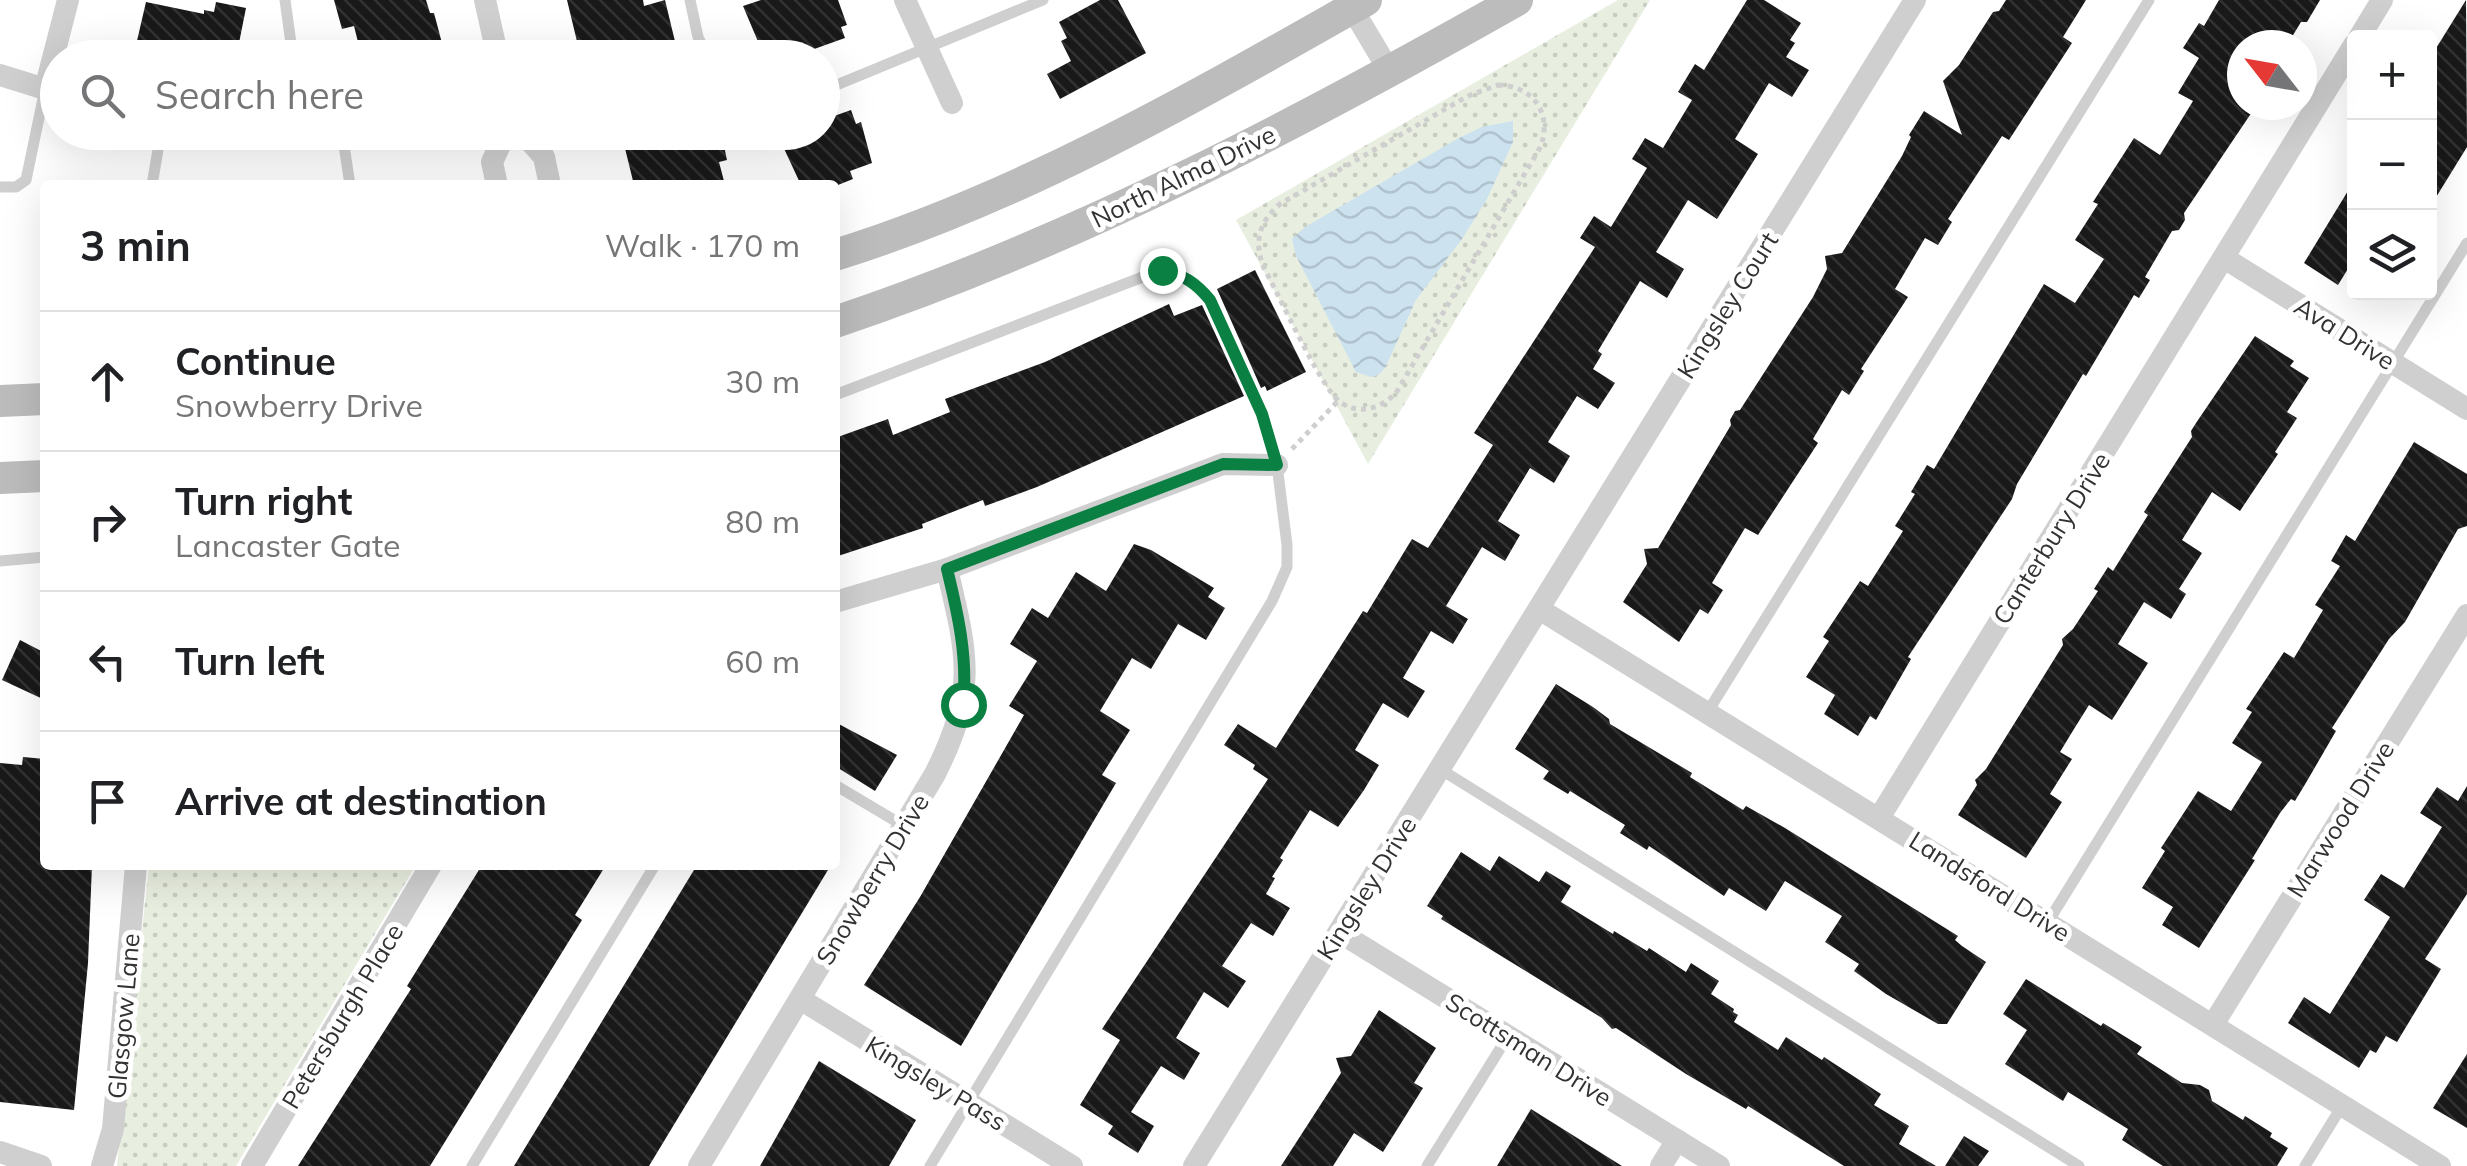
<!DOCTYPE html>
<html lang="en">
<head>
<meta charset="utf-8">
<style>
	:root { --surface:#fff; --page:#f6f6f6; --text:#202124; --muted:#757577; --line:#e0e0e0 }
	body { margin:0; font-family:Mulish,sans-serif; background:var(--page); color:var(--text) }
	.controls { position:absolute; right:30px; top:30px; display:grid; overflow:hidden; border-radius:10px; box-shadow:0 10px 40px #0002 }
	.controls button { width:90px; height:90px; display:grid; place-items:center; padding:0; border:0; border-bottom:2px solid var(--line); background:var(--surface); color:var(--text); font:50px sans-serif }
	.compass { position:absolute; left:2227px; top:30px; width:90px; height:90px; border-radius:50%; background:var(--surface); box-shadow:0 10px 40px #0002; rotate:301deg }
	.stop { position:absolute; width:30px; height:30px; margin:-22px; border:8px solid #0b8043; border-radius:50%; background:#fff }
	.stop.end { background:#0b8043; border-color:#fff; box-shadow:0 2px 10px #0008 }
	.list { margin:0; padding:0; list-style:none }
	h2 { display:flex; justify-content:space-between; align-items:center; height:130px; margin:0; padding:0 40px; font-size:42px }
	h2 small { font-size:32px; font-weight:400; color:var(--muted) }
	.list li { display:grid; grid-template-columns:65px 1fr auto; gap:30px; align-items:center; box-sizing:border-box; height:140px; padding:0 40px; border-top:2px solid var(--line) }
	.list b { display:block; font-size:38px; white-space:nowrap }
	.list p { margin:0; font-size:32px; white-space:nowrap; color:var(--muted) }
	.list em { font-size:32px; font-style:normal; color:var(--muted) }
	.icon { flex:none; width:55px; height:55px; fill:none; stroke:currentColor; stroke-width:2; stroke-linecap:round; stroke-linejoin:round }
	.map { position:relative; flex:none; width:2467px; height:1166px; overflow:hidden }
	.search { position:absolute; background:var(--surface); box-shadow:0 10px 40px #0002; left:40px; top:40px; width:800px; height:110px; display:flex; align-items:center; gap:25px; box-sizing:border-box; padding:0 35px; border-radius:55px; color:var(--muted); font-size:38px }
	.panel { position:absolute; background:var(--surface); box-shadow:0 10px 40px #0002; left:40px; top:180px; width:800px; height:690px; border-radius:10px }
	.map>svg:first-child { display:block }
	.grass { fill:url(#grass-dots) }
	.water { fill:url(#water-waves) }
	.building { fill:url(#building-back-hatch) }
	.lines { fill:none; stroke-linecap:round; stroke-linejoin:round }
	.path { stroke:#cfcfcf; stroke-width:5; stroke-dasharray:5 5; stroke-linecap:butt }
	.lane { stroke:#cfcfcf; stroke-width:11 }
	.street { stroke:#cfcfcf; stroke-width:22 }
	.secondary { stroke:#bcbcbc; stroke-width:32 }
	.route { stroke:#0b8043; stroke-width:12 }
	.labels { text-anchor:middle; dominant-baseline:central; stroke-width:10; stroke-linejoin:round; paint-order:stroke }
	.street-label { font-size:25px; fill:#323232; stroke:#fff }
</style>
</head>
<body>
<div class="map">
<svg width="2467" height="1166" viewBox="0 0 2467 1166">
	<defs>
		<pattern id="grass-dots" width="8" height="8" patternUnits="userSpaceOnUse" patternTransform="scale(2.5)"><rect width="8" height="8" fill="#e9efe0"/><path d="M2 2h.1M6 6h.1" fill="none" stroke="#c8cdc1" stroke-width="1.8" stroke-linecap="round"/></pattern>
		<pattern id="water-waves" width="16" height="10" patternUnits="userSpaceOnUse" patternTransform="scale(2.5)"><rect width="16" height="10" fill="#cce2ef"/><path d="M0 5q4-4 8 0t8 0" fill="none" stroke="#b0c2cd"/></pattern>
		<pattern id="building-back-hatch" width="6" height="6" patternUnits="userSpaceOnUse" patternTransform="scale(2.5)"><rect width="6" height="6" fill="#191919"/><path d="M-1 5l2 2M0 0l6 6M5-1l2 2" fill="none" stroke="#323232"/></pattern>
	</defs>
	<rect width="100%" height="100%" fill="#fff"/>
	<g class="grass">
		<path d="M1618,0H1650L1368,464L1236,220Z"/>
		<path d="M149,865H416L236,1166H117Z"/>
	</g>
	<path class="water" d="M1513,121V142L1487,199L1462,239L1416,300L1386,366L1380,374L1371,377L1356,372L1296,256L1292,239L1305,227L1457,139L1482,127Z"/>
	<g class="building">
		<path d="M334,0H426L430,13H434L443,47L406,58H362L354,26L342,29Z"/>
		<path d="M567,0H643L644,6L665,0L679,58H581Z"/>
		<path d="M761,0H838L847,25L841,27L845,38L789,58H765L743,6Z"/>
		<path d="M1100,0H1118L1146,53L1060,99L1047,74L1071,61L1061,41L1067,38L1059,22Z"/>
		<path d="M1747,0H1764L1801,23L1790,40L1795,43L1786,57L1809,70L1792,97L1769,83L1735,139L1758,154L1717,219L1688,200L1656,252L1684,269L1667,298L1640,281L1598,351L1602,354L1593,369L1615,383L1598,409L1577,396L1548,442L1570,456L1554,483L1530,468L1498,521L1520,535L1505,561L1482,547L1446,606L1468,619L1453,644L1431,631L1403,678L1425,691L1408,718L1383,703L1355,750L1379,765L1364,790L1338,827L1310,810L1280,858L1283,860L1272,877L1275,878L1266,894L1290,908L1273,936L1251,923L1222,966L1246,981L1228,1008L1204,992L1176,1038L1200,1053L1184,1080L1161,1066L1131,1112L1154,1126L1138,1153L1108,1134L1113,1126L1080,1105L1120,1040L1102,1029L1268,779L1253,769L1255,765L1224,745L1238,724L1276,748L1363,611L1367,613L1412,539L1428,548L1493,445L1474,433L1595,247L1580,238L1594,216L1611,227L1647,168L1632,159L1645,138L1663,148L1692,100L1678,92L1695,64L1704,70Z"/>
		<path d="M2006,0H2086L2063,37L2072,43L2009,140L2002,136L1948,219L1952,222L1938,245L1925,238L1895,289L1908,297L1861,369L1864,371L1849,395L1842,390L1813,439L1818,443L1758,535L1745,528L1712,583L1723,590L1708,614L1700,609L1679,642L1623,602L1647,564L1644,549L1658,548L1731,425L1730,420L1735,411L1740,410L1813,297L1827,269L1825,256L1842,253L1902,156L1911,137L1909,135L1924,111L1962,135L1943,81L1959,65L1993,12L1999,11Z"/>
		<path d="M2219,0H2320L2307,22H2301L2287,45H2242L2240,105L2252,112L2184,213L2185,220L2179,230L2172,231L2145,277L2150,280L2139,298L2134,295L2086,376L2083,374L2017,484L2012,499L1908,657L1911,659L1876,720L1870,716L1858,736L1824,714L1835,695L1806,677L1829,641L1823,637L1860,581L1868,586L1903,531L1895,526L1915,494L1911,492L1927,465L1934,469L2044,284L2075,303L2104,259L2075,240L2098,204L2093,202L2134,138L2160,155L2193,101L2178,93L2199,58L2183,48L2199,23L2204,26Z"/>
		<path d="M2466,0L2467,147L2430,207V58Z"/>
		<path d="M146,2L204,14V10L214,12L216,2L246,8L238,48L221,44L218,58H133Z"/>
		<path d="M851,110L856,124L861,122L872,163L850,171L853,179L838,185H801L780,140L801,132H822L823,120Z"/>
		<path d="M621,132H721L727,160L719,162L725,185H634Z"/>
		<path d="M2354,181V259L2338,285L2304,263Z"/>
		<path d="M1255,270L1306,372L1267,391L1265,386L1261,388L1217,289Z"/>
		<path d="M1169,304L1174,316L1202,305L1244,396L1037,487L985,506L983,500L922,524L923,528L835,557V438L888,419L893,435L950,412L945,399L1045,362Z"/>
		<path d="M2255,336L2294,361L2290,366L2309,378L2287,412L2297,418L2275,452L2278,454L2240,511L2212,492L2182,540L2202,553L2179,589L2186,594L2171,619L2144,602L2118,644L2148,663L2112,720L2089,705L2074,729L2060,752L2072,759L2050,794L2062,802L2026,858L1958,815L1977,785L1975,780L1986,769L2063,645L2062,639L2073,629L2098,591L2094,589L2108,567L2113,571L2148,515L2144,512L2192,437L2191,431L2196,423Z"/>
		<path d="M2414,442L2467,474V526L2458,529L2405,622L2389,639L2332,728L2336,731L2307,781L2295,801L2291,799L2280,813L2252,859L2255,860L2199,948L2162,925L2173,907L2142,888L2165,851L2161,848L2198,791L2231,811L2262,762L2232,743L2252,712L2246,709L2284,652L2294,658L2323,610L2315,605L2340,566L2331,561L2346,535L2355,541Z"/>
		<path d="M1134,544L1151,550L1214,588L1208,597L1225,608L1206,640L1178,624L1151,669L1132,658L1100,711L1130,730L1102,775L1116,783L961,1046L864,985L920,897L1024,715L1009,706L1037,661L1010,644L1032,608L1048,618L1076,572L1106,591Z"/>
		<path d="M20,640L45,653V700L2,680Z"/>
		<path d="M1556,684L1593,707L1609,719L1610,724L1692,773L1690,777L1743,810L1746,806L1785,828L1958,936L1955,940L1962,946L1986,962L1947,1024H1938L1886,994L1854,971L1859,964L1825,942L1842,916L1785,881L1766,911L1729,888L1724,896L1649,846L1647,850L1620,833L1625,825L1570,791L1568,794L1543,779L1549,771L1515,749Z"/>
		<path d="M835,722L897,755L875,791L835,766Z"/>
		<path d="M23,757L45,759V865H92L88,963L74,1110L0,1102V763L22,765Z"/>
		<path d="M2467,786V894L2425,959L2441,969L2397,1042L2386,1036L2376,1053L2370,1050L2359,1068L2288,1023L2304,997L2330,1014L2390,917L2364,900L2381,874L2404,888L2442,827L2420,813L2437,787L2458,801Z"/>
		<path d="M1461,852L1490,871L1499,856L1539,882L1546,871L1571,886L1561,902L1613,934L1614,931L1647,951L1649,948L1686,972L1691,963L1719,981L1711,994L1734,1009L1733,1012L1738,1015L1734,1022L1778,1050L1786,1037L1822,1060L1824,1057L1881,1094L1874,1105L1909,1126L1899,1144L1936,1166H1844L1748,1106L1746,1109L1686,1074L1616,1028L1612,1029L1602,1018L1441,919L1443,916L1427,906Z"/>
		<path d="M482,865H606L575,915L582,920L430,1166H298L411,989L407,986Z"/>
		<path d="M697,865H831L649,1166H514Z"/>
		<path d="M2026,979L2101,1026L2103,1023L2142,1047L2137,1054L2182,1083L2200,1085L2209,1090L2212,1101L2243,1120L2245,1116L2272,1133L2270,1137L2288,1148L2277,1166H2163L2122,1140L2128,1129L2068,1092L2063,1101L2005,1064L2027,1030L2003,1014Z"/>
		<path d="M1379,1010L1436,1048L1414,1083L1423,1088L1383,1152L1354,1133L1333,1166H1281L1341,1073L1336,1058L1351,1056Z"/>
		<path d="M2467,1054V1128L2433,1108Z"/>
		<path d="M819,1061L916,1120L889,1166H760Z"/>
		<path d="M1531,1109L1622,1166H1497Z"/>
		<path d="M1964,1136L1989,1151L1978,1166H1945Z"/>
	</g>
	<g class="lines">
		<g class="path">
			<path d="M1498,85C1533,86 1552,112 1541,146L1396,393C1381,408 1360,416 1340,402C1321,388 1278,293 1263,266C1254,241 1259,222 1280,204L1468,96Z"/>
			<path d="M1292,449L1338,401"/>
		</g>
		<g class="lane">
			<path d="M285,0L293,58"/>
			<path d="M690,0L698,37L708,58"/>
			<path d="M822,91L1043,0"/>
			<path d="M342,132L350,185"/>
			<path d="M152,185L161,132"/>
			<path d="M0,187H16L26,180L45,89"/>
			<path d="M835,395L1161,270C1184,275 1196,283 1210,300L1262,414L1277,465L1287,545V567L1272,601L930,1166"/>
			<path d="M0,561L45,557"/>
			<path d="M1707,713L2149,0"/>
			<path d="M1440,769L2079,1166"/>
			<path d="M835,785L904,826"/>
			<path d="M2048,922L2467,243"/>
			<path d="M472,1166L655,865"/>
			<path d="M1427,1166L1508,1036"/>
			<path d="M2305,1166L2342,1106"/>
		</g>
		<g class="street">
			<path d="M485,0L498,58"/>
			<path d="M905,0L952,103"/>
			<path d="M1347,0L1390,72"/>
			<path d="M2359,38L2382,0"/>
			<path d="M0,75L58,93"/>
			<path d="M45,89L68,0"/>
			<path d="M198,132H254"/>
			<path d="M522,132L544,157L550,185"/>
			<path d="M497,185L492,162L506,132"/>
			<path d="M2224,258L2467,409"/>
			<path d="M835,602L947,569L1223,464L1277,465"/>
			<path d="M1539,609L2440,1166"/>
			<path d="M1879,818L2354,45"/>
			<path d="M1339,932L1719,1166"/>
			<path d="M800,999L1072,1166"/>
			<path d="M2214,1023L2467,615"/>
			<path d="M0,1152L41,1166"/>
			<path d="M102,1166L113,1129L136,865"/>
			<path d="M252,1166L431,865"/>
			<path d="M699,1166L935,774C977,690 968,657 947,569"/>
			<path d="M1194,1166L1915,0"/>
			<path d="M1661,1166L1677,1140"/>
		</g>
		<g class="secondary">
			<path d="M835,255C1022,197 1197,96 1366,0"/>
			<path d="M835,322C1074,242 1298,124 1517,0"/>
			<path d="M0,401L45,399"/>
			<path d="M0,478L45,476"/>
		</g>
	</g>
	<g class="lines">
		<path class="route" d="M963,704C968,658 958,614 947,569L1223,464L1277,465L1262,414L1210,300C1196,283 1184,275 1162,270"/>
	</g>
	<g class="labels">
		<g class="street-label">
			<text transform="translate(1183 176) rotate(-26)">North Alma Drive</text>
			<text transform="translate(1727 305) rotate(-58)">Kingsley Court</text>
			<text transform="translate(2345 333) rotate(32)">Ava Drive</text>
			<text transform="translate(2051 538) rotate(-58)">Canterbury Drive</text>
			<text transform="translate(2340 819) rotate(-58)">Marwood Drive</text>
			<text transform="translate(872 879) rotate(-59)">Snowberry Drive</text>
			<text transform="translate(1990 886) rotate(32)">Landsford Drive</text>
			<text transform="translate(1366 888) rotate(-58)">Kingsley Drive</text>
			<text transform="translate(123 1016) rotate(-85)">Glasgow Lane</text>
			<text transform="translate(342 1016) rotate(-59)">Petersburgh Place</text>
			<text transform="translate(1529 1049) rotate(32)">Scottsman Drive</text>
			<text transform="translate(936 1083) rotate(31)">Kingsley Pass</text>
		</g>
	</g>
</svg>
<div class="controls">
<button>+</button>
<button>−</button>
<button><svg class="icon" aria-label="layers" viewBox="0 0 24 24"><path d="M12 4l9 5-9 5-9-5zM3 14l9 5 9-5"/></svg></button>
</div>
<svg class="compass" viewBox="-18 -18 36 36"><path d="M0-13l5 13h-10z" fill="#e53935"/><path d="M0 13l5-13h-10z" fill="#757577"/></svg>
<div class="stop" style="left:963px;top:704px"></div>
<div class="stop end" style="left:1162px;top:270px"></div>
<div class="search"><svg class="icon" aria-label="search" viewBox="0 0 24 24"><circle cx="10" cy="10" r="6"/><path d="M15 15l6 6"/></svg>Search here</div>
<section class="panel">
<h2>3 min<small>Walk · 170 m</small></h2>
<ul class="list">
<li><svg class="icon" aria-label="ahead" viewBox="0 0 24 24"><path d="M12 20V5M6 11l6-6 6 6"/></svg><div><b>Continue</b><p>Snowberry Drive</p></div><em>30 m</em></li>
<li><svg class="icon" aria-label="right" viewBox="0 0 24 24"><path d="M7 20v-9h11M14 6l5 5-5 5"/></svg><div><b>Turn right</b><p>Lancaster Gate</p></div><em>80 m</em></li>
<li><svg class="icon" aria-label="left" viewBox="0 0 24 24"><path d="M17 20v-9H6M10 6l-5 5 5 5"/></svg><div><b>Turn left</b></div><em>60 m</em></li>
<li><svg class="icon" aria-label="arrive" viewBox="0 0 24 24"><path d="M6 21V4h12l-3 4 3 4H6"/></svg><div><b>Arrive at destination</b></div></li>
</ul>
</section>
</div>
</body>
</html>
